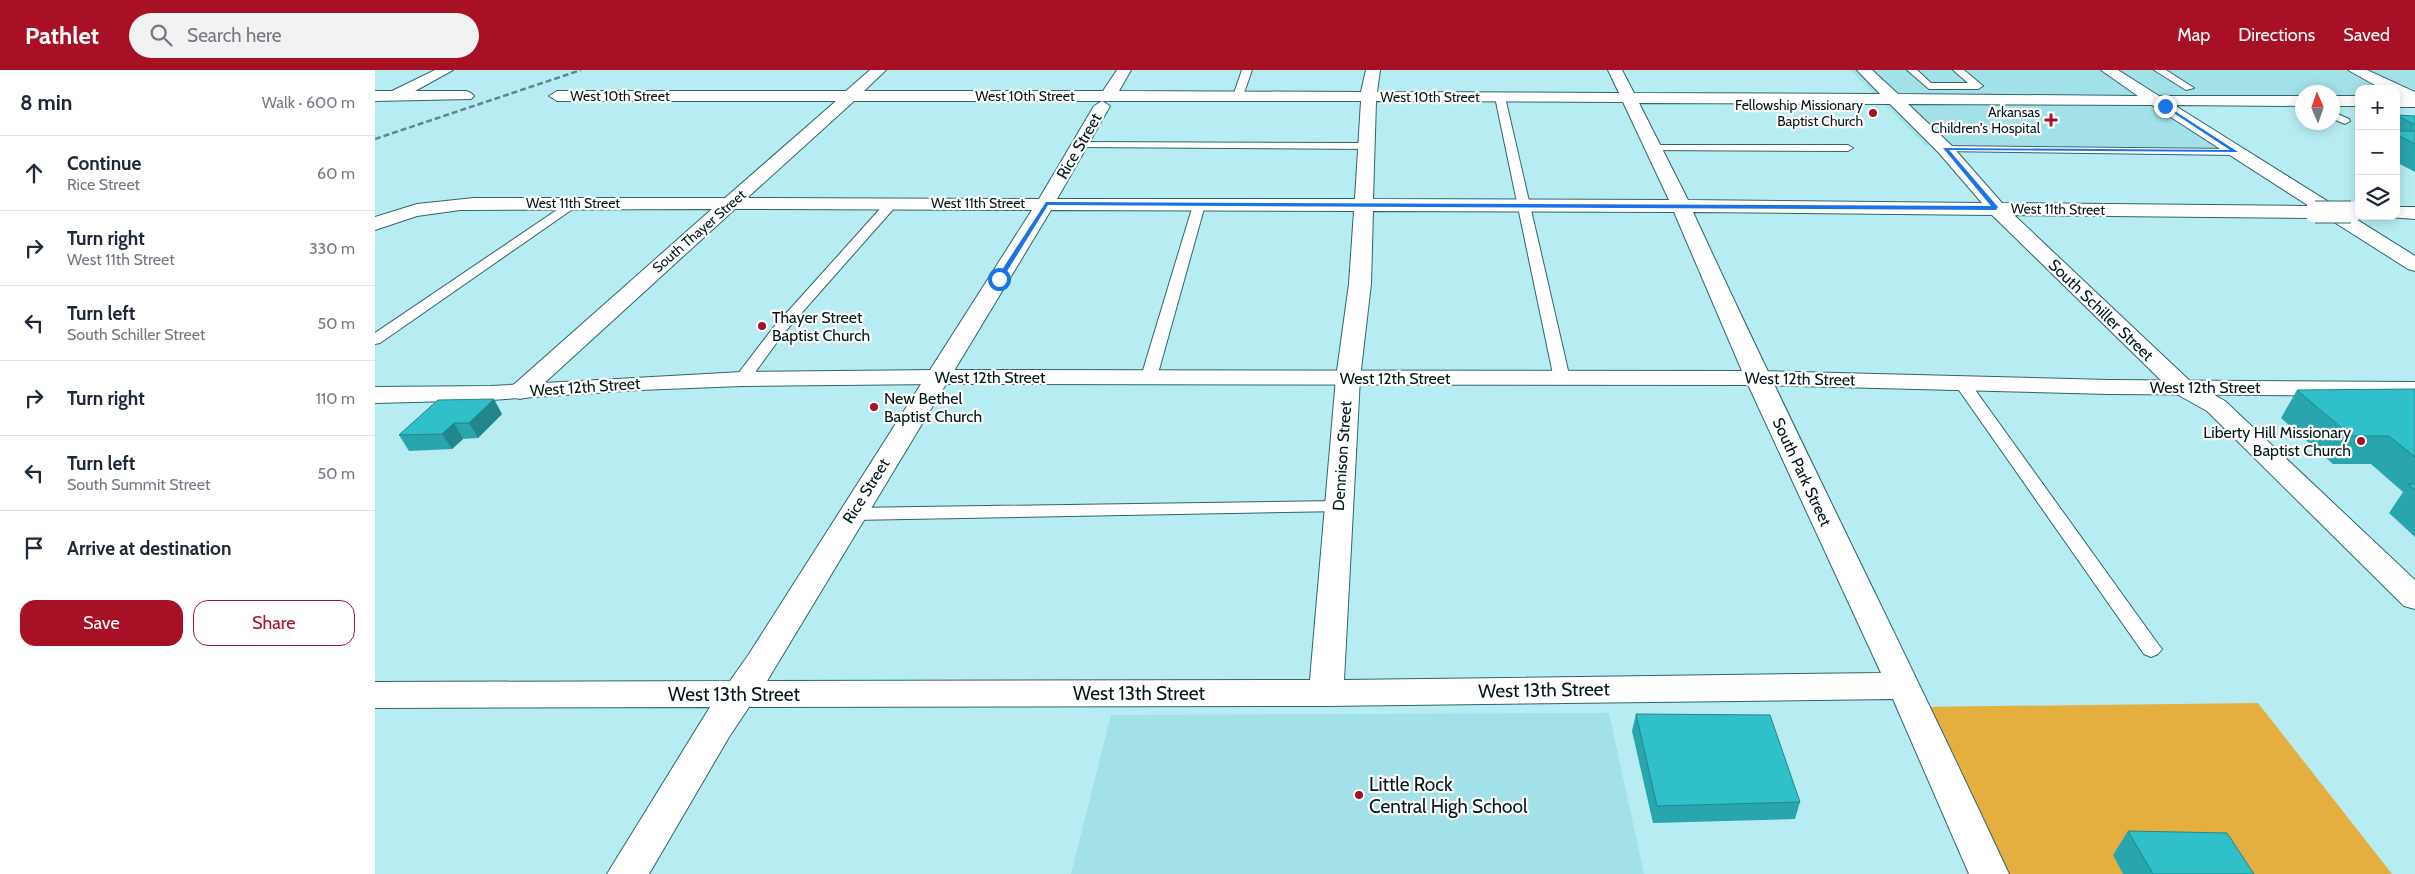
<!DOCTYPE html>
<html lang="en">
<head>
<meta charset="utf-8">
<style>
	:root { --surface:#fff; --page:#f2f2f3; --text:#1f2937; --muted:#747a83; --line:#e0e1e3; --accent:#a71025 }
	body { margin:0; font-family:Cabin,sans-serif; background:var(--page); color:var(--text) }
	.controls { position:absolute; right:15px; top:15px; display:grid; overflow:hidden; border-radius:10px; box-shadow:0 2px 12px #0003 }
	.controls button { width:45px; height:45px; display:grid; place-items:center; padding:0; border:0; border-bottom:1px solid var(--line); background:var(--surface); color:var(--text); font:25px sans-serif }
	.compass { position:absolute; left:1920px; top:15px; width:45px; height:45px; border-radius:50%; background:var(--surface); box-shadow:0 2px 12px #0003; rotate:358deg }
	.stop { position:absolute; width:15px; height:15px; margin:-11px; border:4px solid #1a73e8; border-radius:50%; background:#fff }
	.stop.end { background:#1a73e8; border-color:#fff; box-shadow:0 1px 5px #0008 }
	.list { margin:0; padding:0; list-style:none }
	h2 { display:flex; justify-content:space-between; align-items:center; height:65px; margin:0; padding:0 20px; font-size:21px }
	h2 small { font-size:16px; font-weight:400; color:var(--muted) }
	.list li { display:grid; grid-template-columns:32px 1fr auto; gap:15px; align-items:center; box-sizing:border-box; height:75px; padding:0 20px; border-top:1px solid var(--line) }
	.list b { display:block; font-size:19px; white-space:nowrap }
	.list p { margin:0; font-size:16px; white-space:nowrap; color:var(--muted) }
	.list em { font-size:16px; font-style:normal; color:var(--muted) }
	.actions { display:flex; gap:10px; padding:15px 20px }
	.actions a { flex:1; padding:11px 0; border:1px solid var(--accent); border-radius:15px; text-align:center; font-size:18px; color:var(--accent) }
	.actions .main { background:var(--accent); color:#fff }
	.icon { flex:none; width:28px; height:28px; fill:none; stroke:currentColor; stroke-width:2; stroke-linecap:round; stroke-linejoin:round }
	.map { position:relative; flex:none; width:2040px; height:804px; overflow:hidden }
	header { display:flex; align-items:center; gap:30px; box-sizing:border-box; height:70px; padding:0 25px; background:var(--accent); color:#fff }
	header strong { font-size:24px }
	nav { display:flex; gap:28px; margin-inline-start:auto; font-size:18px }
	.search { width:350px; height:45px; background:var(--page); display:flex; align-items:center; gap:12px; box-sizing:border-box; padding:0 18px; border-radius:28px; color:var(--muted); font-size:19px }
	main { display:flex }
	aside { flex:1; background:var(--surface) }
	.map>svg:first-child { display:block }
	.built { fill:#a1e1e7 }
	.green { fill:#e4af3e }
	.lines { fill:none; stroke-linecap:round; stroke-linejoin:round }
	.service-casing { stroke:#316569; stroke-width:2 }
	.minor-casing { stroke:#316569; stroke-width:2 }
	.tertiary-casing { stroke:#316569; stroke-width:2 }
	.service { fill:#fff; fill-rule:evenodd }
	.minor { fill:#fff; fill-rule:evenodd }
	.tertiary { fill:#fff; fill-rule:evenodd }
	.rail { stroke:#61868a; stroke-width:2.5; stroke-dasharray:6 3; stroke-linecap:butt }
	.minor-bridge-casing { stroke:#316569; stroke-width:23; stroke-linecap:butt }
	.minor-bridge { stroke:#fff; stroke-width:21 }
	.wall { fill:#29a5ae }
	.shaded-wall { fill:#22868d }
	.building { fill:#30c0ca; stroke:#22868d }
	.route { fill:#1a73e8 }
	.poi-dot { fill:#a71025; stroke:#fff; stroke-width:2 }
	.labels { text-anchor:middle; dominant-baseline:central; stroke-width:4.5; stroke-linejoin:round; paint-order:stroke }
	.far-street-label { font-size:14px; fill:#031719; stroke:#fff }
	.far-poi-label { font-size:14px; fill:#031719; stroke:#fff; text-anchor:end }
	.street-label { font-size:16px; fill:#031719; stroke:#fff }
	.poi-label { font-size:16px; fill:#031719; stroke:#fff; text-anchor:start }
	.near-street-label { font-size:19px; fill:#031719; stroke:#fff }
	.near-poi-label { font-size:19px; fill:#031719; stroke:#fff; text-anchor:start }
</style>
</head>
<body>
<header>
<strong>Pathlet</strong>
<div class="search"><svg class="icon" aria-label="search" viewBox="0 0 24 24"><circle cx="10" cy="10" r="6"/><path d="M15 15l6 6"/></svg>Search here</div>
<nav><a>Map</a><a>Directions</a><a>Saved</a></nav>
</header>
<main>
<aside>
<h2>8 min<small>Walk · 600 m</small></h2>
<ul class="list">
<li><svg class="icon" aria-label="ahead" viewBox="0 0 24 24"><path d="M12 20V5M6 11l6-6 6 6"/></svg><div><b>Continue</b><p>Rice Street</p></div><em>60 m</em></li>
<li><svg class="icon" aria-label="right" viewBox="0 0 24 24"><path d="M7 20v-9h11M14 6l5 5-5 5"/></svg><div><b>Turn right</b><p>West 11th Street</p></div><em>330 m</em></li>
<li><svg class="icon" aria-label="left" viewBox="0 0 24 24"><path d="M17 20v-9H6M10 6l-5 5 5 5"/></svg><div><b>Turn left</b><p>South Schiller Street</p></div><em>50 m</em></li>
<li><svg class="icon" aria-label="right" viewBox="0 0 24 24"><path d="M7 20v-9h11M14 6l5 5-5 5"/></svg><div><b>Turn right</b></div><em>110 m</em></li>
<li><svg class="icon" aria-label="left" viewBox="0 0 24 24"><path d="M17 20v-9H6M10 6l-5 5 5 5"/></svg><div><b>Turn left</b><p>South Summit Street</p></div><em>50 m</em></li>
<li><svg class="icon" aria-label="arrive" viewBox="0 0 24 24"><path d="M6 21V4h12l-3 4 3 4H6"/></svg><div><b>Arrive at destination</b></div></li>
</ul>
<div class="actions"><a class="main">Save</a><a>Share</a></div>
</aside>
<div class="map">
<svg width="2040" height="804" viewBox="0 0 2040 804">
	<rect width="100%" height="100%" fill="#b7edf2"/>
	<g class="built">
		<path d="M1475,0H2040V26H2021V19H1984V26H1958V22H1928L1927,26L1790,27L1867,78L1550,75Z"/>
		<path d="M1234,643L1269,804H696L736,645Z"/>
	</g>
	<path class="green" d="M1883,633L2017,804H1614L1539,637Z"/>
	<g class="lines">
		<g class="service-casing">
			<g id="service">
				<path d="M867,0H877L868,26L863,29L858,26Z"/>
				<path d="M1532,0H1542L1556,13H1593L1578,0H1589L1608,16L1603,19H1554Z"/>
				<path d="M1779,0H1791L1819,18L1811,20Z"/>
				<path d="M1125,24L1130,27L1195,309L1187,314L1179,309L1120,27Z"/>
				<path d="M1958,42L1974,49L1975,51L1970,54L1958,49Z"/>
				<path d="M703,72L993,73L998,76L993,79L699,77L698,75Z"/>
				<path d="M1278,75H1473L1478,78L1473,81L1274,80V76Z"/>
				<path d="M1570,76L1861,79L1866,82L1861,85L1566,81L1565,79Z"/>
				<path d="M198,129L202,130L204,133L202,136L5,273L0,274V263Z"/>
				<path d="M517,129L523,133L521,136L408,264L373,312H361L359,309L398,258L513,130Z"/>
				<path d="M824,131L830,135L782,307L774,312L768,310L766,307L818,135Z"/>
				<path d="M1587,308L1593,310L1783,574L1787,579L1783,584L1776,587L1769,584L1579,313Z"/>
				<path d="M963,431L969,433L972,437L969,441L477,450L471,448L468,444L471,440L477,438Z"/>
			</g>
		</g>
		<g class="minor-casing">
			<g id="minor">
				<path d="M60,0H78L40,21H91L96,23L99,26L96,29L0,31V21H17Z"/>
				<path d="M495,0H511L489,21H728L742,0H756L744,21L986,22L991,0H1005L1002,22L1244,23L1233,0H1247L1259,23L1505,24L1482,0H1497L1523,24L1763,26L1726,0H1743L1784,26H1928V36L1799,35L2040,186V201L2033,199L1948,145L1940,148L1639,145L1816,312L1850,331L2040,510V539L2029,536L1832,341L1798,322L1617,145L1318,142C1420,364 1531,582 1634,804H1594L1518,629L951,636L374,637L354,667L274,804H232L335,637L0,638V612L355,611L374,584L657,140L360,139L154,327L145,329L136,327L133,322L136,317L337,139L85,140L42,146L0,160V147L42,134L99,128H350L461,31H182L174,26L182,21H471ZM479,31H986L980,129H682L735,36L727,31L719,36L664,129L372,128ZM1001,31L1248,32L1294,130L998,129ZM1264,33L1515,34L1564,83L1607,133L1313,130ZM1533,34L1777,35L1934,136L1627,133L1576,75ZM676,140L979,141L974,214L961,308L935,610L392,611ZM998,141L1299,142L1370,308L1506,603L969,610L985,308L996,214Z"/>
				<rect x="1958" y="26" width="26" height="10"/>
				<rect x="2021" y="27" width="19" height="10"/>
				<path d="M2021,137H2040V149L2014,147L2021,146Z"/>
			</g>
		</g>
		<g class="tertiary-casing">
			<g id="tertiary">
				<path d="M1973,0H1992L2040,22V33L2021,26V19H2007Z"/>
				<path d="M563,300L1382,301L1734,310L2040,312V326L1734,324L1382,315L563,314L367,316L264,320L116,330L0,333V317L116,316L367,302Z"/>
			</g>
		</g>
		<use href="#service" class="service"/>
		<use href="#minor" class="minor"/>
		<use href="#tertiary" class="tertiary"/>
		<path class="rail" d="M0,69L206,0"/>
		<g class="minor-bridge-casing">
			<path id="minor-bridge" d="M1940,142H1976"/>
		</g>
		<use href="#minor-bridge" class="minor-bridge"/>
	</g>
	<g class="wall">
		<path d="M2022,45L2040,46V102L2021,92V47Z"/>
		<path d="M2040,319V467L2014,443L2028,422L1996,394H1958L1906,348L1922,320Z"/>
		<path d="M63,330L127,344L103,368L88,369L77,379L34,381L24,365Z"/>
		<path d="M1261,644L1425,732L1420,749L1278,753L1257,661Z"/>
		<path d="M1753,761L1879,804H1748L1738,785Z"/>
	</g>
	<g class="shaded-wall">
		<path d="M119,329L127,344L103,368L94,353Z"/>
		<path d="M79,353L88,369L77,379L67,364Z"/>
	</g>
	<g class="building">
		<path d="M2022,45L2040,46V55Z"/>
		<path d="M2021,61H2040V74L2021,64Z"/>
		<path d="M2040,319V387L2014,366H1976L1922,320Z"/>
		<path d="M119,329L94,353H79L67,364L24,365L63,330Z"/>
		<path d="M2033,414H2040V420Z"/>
		<path d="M1261,644L1395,645L1425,732L1282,736Z"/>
		<path d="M1753,761L1852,763L1879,804H1778Z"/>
	</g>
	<path class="route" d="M1788,36H1792L1863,82L1574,80L1623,137L1621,140L673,135L626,211L621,209L671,132L1616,136L1568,78L1855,80Z"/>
	<g class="poi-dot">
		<circle cx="1498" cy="43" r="5"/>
		<path d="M1673.5 42.5h5v5h5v5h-5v5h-5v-5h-5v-5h5z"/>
		<circle cx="387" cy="256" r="5"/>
		<circle cx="499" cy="337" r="5"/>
		<circle cx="1986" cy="371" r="5"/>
		<circle cx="984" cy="725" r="5"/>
	</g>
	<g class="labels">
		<g class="far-street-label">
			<text x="245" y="26">West 10th Street</text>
			<text x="650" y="26">West 10th Street</text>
			<text x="1055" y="27">West 10th Street</text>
			<text x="198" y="133">West 11th Street</text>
			<text x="603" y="133">West 11th Street</text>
			<text transform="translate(1683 139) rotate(1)">West 11th Street</text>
			<text transform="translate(324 161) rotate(-41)">South Thayer Street</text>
		</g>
		<g class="far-poi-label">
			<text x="1488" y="35">Fellowship Missionary<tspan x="1488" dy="16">Baptist Church</tspan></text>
			<text x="1665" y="42">Arkansas<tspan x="1665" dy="16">Children's Hospital</tspan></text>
		</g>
		<g class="street-label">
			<text transform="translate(704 76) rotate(-60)">Rice Street</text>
			<text transform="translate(1726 240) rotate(44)">South Schiller Street</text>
			<text x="615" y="307">West 12th Street</text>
			<text x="1020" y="308">West 12th Street</text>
			<text transform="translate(1425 309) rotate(1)">West 12th Street</text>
			<text transform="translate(210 317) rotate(-4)">West 12th Street</text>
			<text x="1830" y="317">West 12th Street</text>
			<text transform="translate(967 386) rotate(-86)">Dennison Street</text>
			<text transform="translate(1427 402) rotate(65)">South Park Street</text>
			<text transform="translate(491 421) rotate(-58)">Rice Street</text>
		</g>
		<g class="poi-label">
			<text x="397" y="247">Thayer Street<tspan x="397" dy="18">Baptist Church</tspan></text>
			<text x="509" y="328">New Bethel<tspan x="509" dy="18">Baptist Church</tspan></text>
			<text x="1976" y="362" text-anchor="end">Liberty Hill Missionary<tspan x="1976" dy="18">Baptist Church</tspan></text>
		</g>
		<g class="near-street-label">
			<text transform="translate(1169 620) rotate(-1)">West 13th Street</text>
			<text x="764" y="623">West 13th Street</text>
			<text x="359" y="624">West 13th Street</text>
		</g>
		<g class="near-poi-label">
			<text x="994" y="714">Little Rock<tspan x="994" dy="22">Central High School</tspan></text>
		</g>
	</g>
</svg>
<div class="controls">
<button>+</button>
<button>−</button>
<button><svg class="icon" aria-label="layers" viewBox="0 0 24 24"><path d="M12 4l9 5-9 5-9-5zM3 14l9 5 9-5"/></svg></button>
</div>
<svg class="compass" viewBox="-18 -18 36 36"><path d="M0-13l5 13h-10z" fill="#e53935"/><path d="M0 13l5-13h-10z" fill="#747a83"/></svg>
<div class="stop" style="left:624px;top:209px"></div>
<div class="stop end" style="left:1790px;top:36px"></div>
</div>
</main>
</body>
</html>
